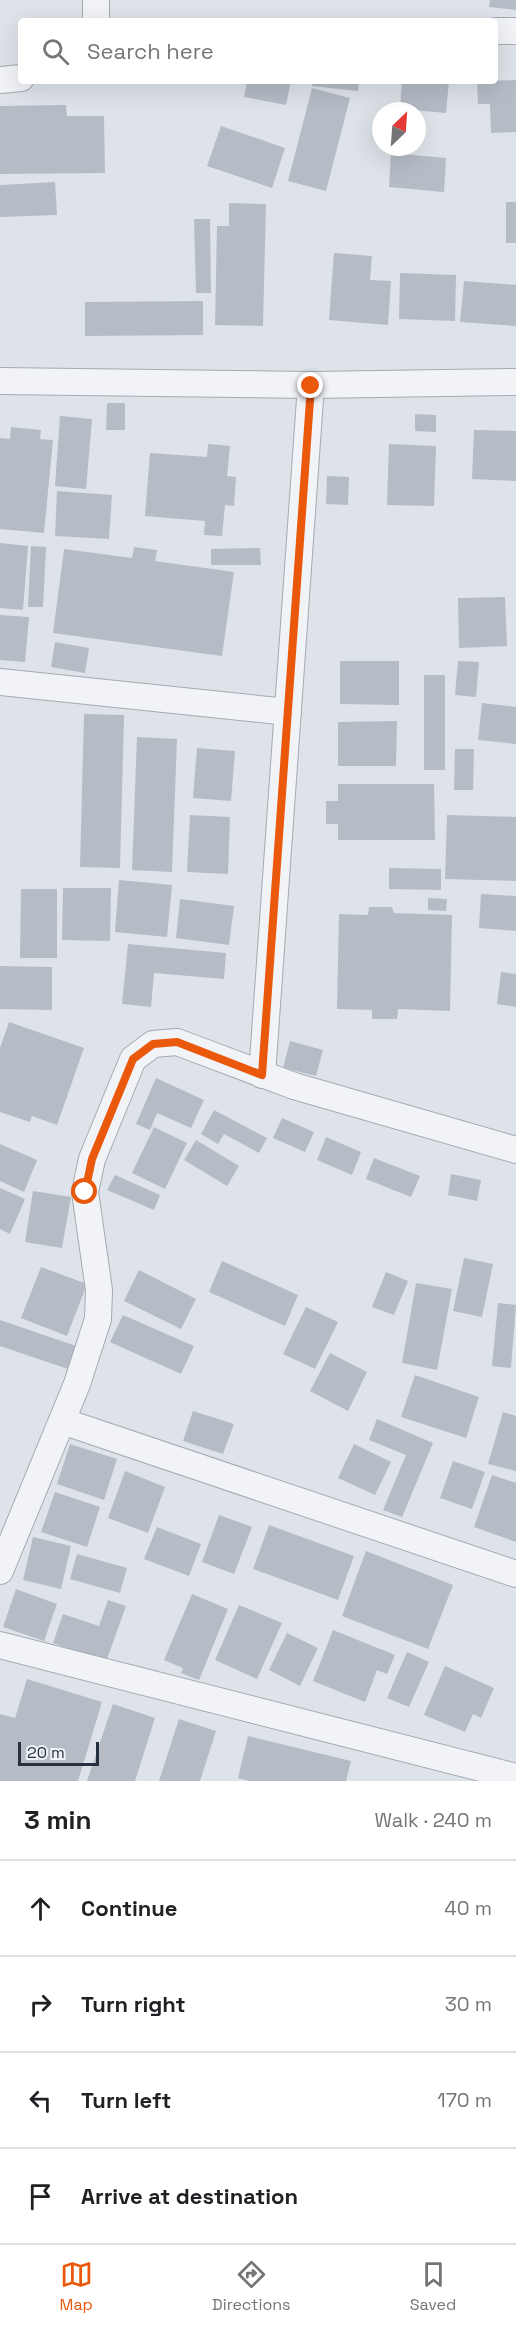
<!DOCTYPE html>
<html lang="en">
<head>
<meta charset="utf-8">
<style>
	:root { --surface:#fff; --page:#f6f6f6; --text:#202124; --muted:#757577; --line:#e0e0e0; --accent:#ea580c }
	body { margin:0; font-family:"Space Grotesk",sans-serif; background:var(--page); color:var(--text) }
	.compass { position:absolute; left:372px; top:102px; width:54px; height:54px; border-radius:50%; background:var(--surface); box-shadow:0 6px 24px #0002; rotate:25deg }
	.scale { position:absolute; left:18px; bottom:15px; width:81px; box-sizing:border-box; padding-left:6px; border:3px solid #263140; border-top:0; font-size:16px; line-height:21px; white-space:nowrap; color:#263140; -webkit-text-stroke:4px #eef2f6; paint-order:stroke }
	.stop { position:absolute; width:18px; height:18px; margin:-14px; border:4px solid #ea580c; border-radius:50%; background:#fff }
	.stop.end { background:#ea580c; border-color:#fff; box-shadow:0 2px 6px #0008 }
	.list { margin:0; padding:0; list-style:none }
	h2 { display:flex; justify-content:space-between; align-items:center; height:78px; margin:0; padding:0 24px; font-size:26px }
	h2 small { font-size:20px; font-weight:400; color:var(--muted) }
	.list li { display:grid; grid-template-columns:39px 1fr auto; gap:18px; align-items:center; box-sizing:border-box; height:96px; padding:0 24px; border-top:2px solid var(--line) }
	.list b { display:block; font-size:22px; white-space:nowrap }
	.list em { font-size:20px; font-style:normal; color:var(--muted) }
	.icon { flex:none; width:33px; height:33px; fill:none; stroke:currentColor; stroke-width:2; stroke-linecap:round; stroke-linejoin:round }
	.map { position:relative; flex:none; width:516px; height:1781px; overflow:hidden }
	.search { position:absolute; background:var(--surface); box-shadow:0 6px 24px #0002; left:18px; right:18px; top:18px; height:66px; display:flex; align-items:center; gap:15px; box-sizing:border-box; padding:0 21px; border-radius:6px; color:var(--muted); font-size:22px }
	.sheet { height:462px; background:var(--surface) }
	nav { display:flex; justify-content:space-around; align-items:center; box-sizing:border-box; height:84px; border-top:2px solid var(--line); background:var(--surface); font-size:16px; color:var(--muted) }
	nav a { display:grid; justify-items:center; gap:3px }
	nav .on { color:var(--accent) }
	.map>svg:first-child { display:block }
	.building { fill:#b5bcc6 }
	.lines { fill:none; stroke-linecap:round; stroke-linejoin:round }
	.street-casing { stroke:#a3aab3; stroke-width:28 }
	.street { stroke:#f1f3f7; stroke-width:26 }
	.route { stroke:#ea580c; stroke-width:8 }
</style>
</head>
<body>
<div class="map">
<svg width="516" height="1781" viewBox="0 0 516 1781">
	<rect width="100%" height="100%" fill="#dee3e9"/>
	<g class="building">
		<path d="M490,0H516V10L489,7Z"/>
		<path d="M516,80V132L491,133L490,104H478L477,81Z"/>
		<path d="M247,81H291L286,105L244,97Z"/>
		<path d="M312,81H359L358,91L312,86Z"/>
		<path d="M402,81H449L446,113L400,109Z"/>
		<path d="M312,88L350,98L326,191L288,181Z"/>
		<path d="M66,105L67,116H104L105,173L0,174V106Z"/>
		<path d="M221,126L285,148L272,188L207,166Z"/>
		<path d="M391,153L446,158L444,192L389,187Z"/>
		<path d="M55,182L57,215L0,217V185Z"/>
		<rect x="506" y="202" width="10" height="41"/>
		<path d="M229,203L266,204L263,326L215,325L217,226H229Z"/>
		<path d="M194,219H210L211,293H196Z"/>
		<path d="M334,253L372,256L370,280L391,281L388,325L329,320Z"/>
		<path d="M400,273L456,275L455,321L399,319Z"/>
		<path d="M464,281L516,285V326L460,322Z"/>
		<path d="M203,301V335L85,336V302Z"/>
		<path d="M107,403H125V430H106Z"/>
		<path d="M415,414L436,415V432L415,431Z"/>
		<path d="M60,416L92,419L86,489L55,486Z"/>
		<path d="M11,427L41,430L40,439L53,440L44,533L0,529V438L10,439Z"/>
		<path d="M474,430L516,431V481L472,479Z"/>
		<path d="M208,444L230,446L227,476L236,477L234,506L225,505L222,536L204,535L205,521L145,516L150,453L207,457Z"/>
		<path d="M389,444L436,446L434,506L387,505Z"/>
		<path d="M327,476L349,477L348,505L326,504Z"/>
		<path d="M57,491L112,495L109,539L55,536Z"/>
		<path d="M0,543L28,546L23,610L0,608Z"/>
		<path d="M31,546L46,547L43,607H28Z"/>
		<path d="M134,547L157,550L155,561L234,572L222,656L53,633L64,549L132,558Z"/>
		<path d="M260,548L261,565H211V549Z"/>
		<path d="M505,597L507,646L459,648L458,598Z"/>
		<path d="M0,615L29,617L25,662L0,660Z"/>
		<path d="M55,642L89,648L85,673L51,667Z"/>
		<path d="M340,661H399V705L340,704Z"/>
		<path d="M458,661L479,662L476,697L455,695Z"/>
		<rect x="424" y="675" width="21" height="95"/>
		<path d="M482,703L516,707V744L478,740Z"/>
		<path d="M84,714L124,715L120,868L80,867Z"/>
		<path d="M397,721L396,766H338V722Z"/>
		<path d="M137,737L177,739L172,872L132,870Z"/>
		<path d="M197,748L235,751L231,801L193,798Z"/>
		<path d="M455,749H474L473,790H454Z"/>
		<path d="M338,784H434L435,840H338V824H326V801H338Z"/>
		<path d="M190,815L230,817L228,874L187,872Z"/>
		<path d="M447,815L516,817V881L445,879Z"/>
		<path d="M389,868L441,869V890L389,889Z"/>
		<path d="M119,880L172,885L167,937L115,932Z"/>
		<path d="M63,888H111L110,941L62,940Z"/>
		<path d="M21,889H57V958H20Z"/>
		<path d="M481,894L516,896V931L479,928Z"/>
		<path d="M428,898L447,899L446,911L428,910Z"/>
		<path d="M180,899L234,906L229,945L176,938Z"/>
		<path d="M369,907H392L394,913L452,915L450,1011L398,1009L397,1019H372V1010L337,1009L339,914L368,915Z"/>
		<path d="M128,944L226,953L224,979L154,973L151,1007L122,1004Z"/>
		<path d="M0,966L52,967V1010L0,1009Z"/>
		<path d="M501,972L516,974V1007L497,1004Z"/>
		<path d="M9,1022L84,1048L57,1125L32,1116L30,1122L0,1112V1048Z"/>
		<path d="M290,1041L323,1050L316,1076L283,1068Z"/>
		<path d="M156,1078L204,1100L191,1128L157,1113L150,1130L136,1124Z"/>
		<path d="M214,1110L267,1138L259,1153L224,1134L218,1144L201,1134Z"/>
		<path d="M282,1118L314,1132L305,1152L273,1138Z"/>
		<path d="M154,1127L187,1143L165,1189L132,1173Z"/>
		<path d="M326,1137L361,1152L352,1175L317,1160Z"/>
		<path d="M196,1140L239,1166L227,1186L184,1160Z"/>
		<path d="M0,1144L37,1160L24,1192L0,1181Z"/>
		<path d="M374,1158L420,1176L411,1197L366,1179Z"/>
		<path d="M451,1174L481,1180L477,1201L448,1195Z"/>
		<path d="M115,1175L160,1195L154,1210L107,1190Z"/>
		<path d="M0,1188L25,1199L10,1234L0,1229Z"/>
		<path d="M33,1191L71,1197L62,1248L25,1242Z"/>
		<path d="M464,1258L493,1264L482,1317L453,1311Z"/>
		<path d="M222,1261L298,1295L285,1326L209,1292Z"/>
		<path d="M41,1267L87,1284L67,1336L21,1318Z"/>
		<path d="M139,1270L196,1299L181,1329L124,1301Z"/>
		<path d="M386,1272L408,1281L394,1315L372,1307Z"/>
		<path d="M416,1283L452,1289L437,1370L402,1363Z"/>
		<path d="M498,1303L516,1305L511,1368L492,1366Z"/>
		<path d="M306,1307L338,1322L315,1369L283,1354Z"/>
		<path d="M123,1315L194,1346L181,1374L110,1342Z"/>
		<path d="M0,1320L76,1346L68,1369L0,1346Z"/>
		<path d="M330,1353L367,1372L348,1411L310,1391Z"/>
		<path d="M415,1375L479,1397L466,1438L401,1417Z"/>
		<path d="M193,1411L234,1424L223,1454L183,1441Z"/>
		<path d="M503,1412L516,1416V1471L488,1464Z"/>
		<path d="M377,1419L433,1443L402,1517L383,1510L406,1455L369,1440Z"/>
		<path d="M70,1444L117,1459L104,1500L57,1484Z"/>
		<path d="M354,1444L391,1462L375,1495L338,1478Z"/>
		<path d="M453,1461L485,1472L472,1509L440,1498Z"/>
		<path d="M125,1471L165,1487L148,1533L108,1518Z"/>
		<path d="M492,1475L516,1483V1542L474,1527Z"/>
		<path d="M55,1492L100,1507L87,1547L41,1532Z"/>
		<path d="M219,1515L252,1527L234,1574L202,1562Z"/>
		<path d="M269,1525L354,1556L338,1600L253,1569Z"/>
		<path d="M157,1527L201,1544L189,1576L144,1559Z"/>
		<path d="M33,1537L71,1546L61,1589L23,1580Z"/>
		<path d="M366,1551L453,1585L428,1649L342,1616Z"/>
		<path d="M77,1554L127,1568L120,1593L70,1579Z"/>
		<path d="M16,1589L57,1604L44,1641L3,1627Z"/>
		<path d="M192,1594L228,1609L199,1680L181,1673L183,1668L164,1660Z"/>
		<path d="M108,1600L126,1606L106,1662L53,1643L63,1614L99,1626Z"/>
		<path d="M239,1605L282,1623L257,1679L215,1660Z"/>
		<path d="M333,1630L395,1655L387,1674L377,1670L365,1702L313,1681Z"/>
		<path d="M287,1633L318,1648L300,1686L269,1670Z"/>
		<path d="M407,1652L429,1662L409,1707L387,1698Z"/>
		<path d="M445,1666L494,1688L481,1718L473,1714L465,1732L424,1715Z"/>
		<path d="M27,1679L102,1702L78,1781H0V1714L15,1718Z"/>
		<path d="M113,1704L155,1718L135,1781H87Z"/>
		<path d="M179,1719L216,1731L200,1781H159Z"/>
		<path d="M248,1736L351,1761L346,1781H249L238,1778Z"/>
	</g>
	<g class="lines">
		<g class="street-casing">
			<g id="street">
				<path d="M96,0V21"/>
				<path d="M495,31H516"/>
				<path d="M0,80L21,78"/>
				<path d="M0,381L311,385L516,382"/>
				<path d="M0,682L288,712"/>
				<path d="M262,1075L311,385"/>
				<path d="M62,1421L516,1574"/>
				<path d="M0,1571L77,1384L98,1319L99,1290L85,1192L92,1159L133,1059L153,1044L177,1042L294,1086L516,1150"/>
				<path d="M0,1645L516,1777"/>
			</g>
		</g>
		<use href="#street" class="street"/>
	</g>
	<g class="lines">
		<path class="route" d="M85,1192L92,1159L133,1059L153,1044L177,1042L262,1075L311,386"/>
	</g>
</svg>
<svg class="compass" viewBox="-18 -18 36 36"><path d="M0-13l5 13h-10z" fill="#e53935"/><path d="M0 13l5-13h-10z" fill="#757577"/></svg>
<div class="scale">20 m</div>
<div class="stop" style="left:85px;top:1192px"></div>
<div class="stop end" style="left:311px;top:386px"></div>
<div class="search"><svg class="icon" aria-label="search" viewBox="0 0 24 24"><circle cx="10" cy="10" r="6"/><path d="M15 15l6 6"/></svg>Search here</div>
</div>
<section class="sheet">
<h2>3 min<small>Walk · 240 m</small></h2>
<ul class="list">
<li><svg class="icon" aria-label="ahead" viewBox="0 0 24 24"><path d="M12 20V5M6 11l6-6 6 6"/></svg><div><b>Continue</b></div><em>40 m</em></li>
<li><svg class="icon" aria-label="right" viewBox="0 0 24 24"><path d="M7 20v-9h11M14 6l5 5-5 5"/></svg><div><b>Turn right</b></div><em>30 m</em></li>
<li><svg class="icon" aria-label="left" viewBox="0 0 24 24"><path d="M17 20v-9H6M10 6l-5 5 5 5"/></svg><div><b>Turn left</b></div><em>170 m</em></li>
<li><svg class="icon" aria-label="arrive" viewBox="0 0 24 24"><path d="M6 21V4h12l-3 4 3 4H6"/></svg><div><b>Arrive at destination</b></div></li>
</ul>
</section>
<nav>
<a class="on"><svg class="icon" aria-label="map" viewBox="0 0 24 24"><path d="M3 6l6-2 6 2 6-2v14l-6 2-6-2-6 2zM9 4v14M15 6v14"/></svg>Map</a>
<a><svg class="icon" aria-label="directions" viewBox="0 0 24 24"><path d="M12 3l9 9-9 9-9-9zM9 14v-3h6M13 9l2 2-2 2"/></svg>Directions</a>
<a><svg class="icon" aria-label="saved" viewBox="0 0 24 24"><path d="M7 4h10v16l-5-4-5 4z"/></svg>Saved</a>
</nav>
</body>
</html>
